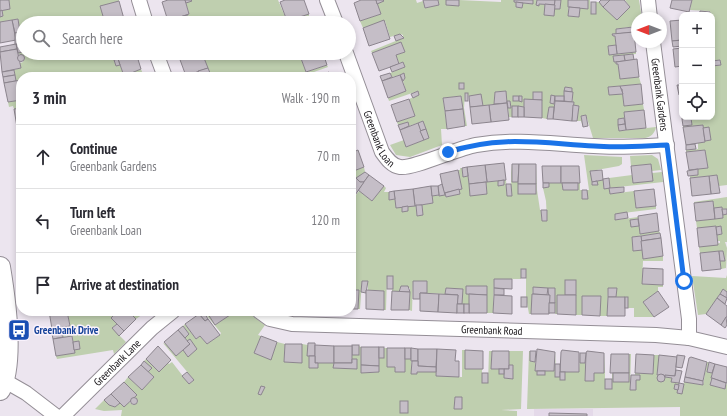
<!DOCTYPE html>
<html lang="en">
<head>
<meta charset="utf-8">
<style>
	:root { --surface:#fff; --page:#f2f2f3; --text:#2b2b33; --muted:#7c7c81; --line:#e1e1e2 }
	body { margin:0; font-family:"PT Sans Narrow",sans-serif; background:var(--page); color:var(--text) }
	.controls { position:absolute; right:12px; top:12px; display:grid; overflow:hidden; border-radius:8px; box-shadow:0 2px 6px #0003 }
	.controls button { width:36px; height:36px; display:grid; place-items:center; padding:0; border:0; border-bottom:1px solid var(--line); background:var(--surface); color:var(--text); font:20px sans-serif }
	.compass { position:absolute; left:631px; top:12px; width:36px; height:36px; border-radius:50%; background:var(--surface); box-shadow:0 2px 6px #0003; rotate:270deg }
	.stop { position:absolute; width:12px; height:12px; margin:-9px; border:3px solid #1a73e8; border-radius:50%; background:#fff }
	.stop.end { background:#1a73e8; border-color:#fff; box-shadow:0 1px 4px #0008 }
	.list { margin:0; padding:0; list-style:none }
	h2 { display:flex; justify-content:space-between; align-items:center; height:52px; margin:0; padding:0 16px; font-size:17px }
	h2 small { font-size:13px; font-weight:400; color:var(--muted) }
	.list li { display:grid; grid-template-columns:26px 1fr auto; gap:12px; align-items:center; box-sizing:border-box; height:64px; padding:0 16px; border-top:1px solid var(--line) }
	.list b { display:block; font-size:15px; white-space:nowrap }
	.list p { margin:0; font-size:13px; white-space:nowrap; color:var(--muted) }
	.list em { font-size:13px; font-style:normal; color:var(--muted) }
	.icon { flex:none; width:22px; height:22px; fill:none; stroke:currentColor; stroke-width:2; stroke-linecap:round; stroke-linejoin:round }
	.map { position:relative; flex:none; width:727px; height:416px; overflow:hidden }
	.search { position:absolute; background:var(--surface); box-shadow:0 2px 6px #0003; left:16px; top:16px; width:340px; height:44px; display:flex; align-items:center; gap:10px; box-sizing:border-box; padding:0 14px; border-radius:22px; color:var(--muted); font-size:15px }
	.panel { position:absolute; background:var(--surface); box-shadow:0 2px 6px #0003; left:16px; top:72px; width:340px; height:244px; border-radius:16px }
	.map>svg:first-child { display:block }
	.built { fill:#e4d9e9 }
	.green { fill:#bfcfaf; fill-rule:evenodd }
	.building { fill:#c5bec7; stroke:#8c858e }
	.lines { fill:none; stroke-linecap:round; stroke-linejoin:round }
	.street-casing { stroke:#948e96; stroke-width:16 }
	.secondary-casing { stroke:#948e96; stroke-width:22 }
	.street { stroke:#fff; stroke-width:14 }
	.secondary { stroke:#fff; stroke-width:20 }
	.route { stroke:#1a73e8; stroke-width:5 }
	.labels { text-anchor:middle; dominant-baseline:central; stroke-width:3; stroke-linejoin:round; paint-order:stroke }
	.street-label { font-size:11px; fill:#141115; stroke:#f9f2fc }
	.transit-label { font-size:11px; font-weight:bold; fill:#164399; stroke:#f9f2fc; text-anchor:start }
</style>
</head>
<body>
<div class="map">
<svg width="727" height="416" viewBox="0 0 727 416">
	<rect width="100%" height="100%" fill="#ece5ef"/>
	<rect class="built" x="534" y="409" width="59" height="7"/>
	<g class="green">
		<path d="M9,0H119V1L101,6L105,23H23L22,43L18,19L0,22V17L3,16L2,10L10,9Z"/>
		<path d="M191,0H278L287,21L309,14V16L289,23H200L197,20L181,23L188,20L187,15L189,14L186,3Z"/>
		<path d="M383,0H416L417,3L423,1L425,8L439,5L438,0H446L459,6V0L501,2V0H514V2H516V7L522,8L523,3L532,4L533,0H537V5C543,1 552,9 560,9L561,0H568V16L578,17L580,8L588,9V0H590L591,14H596V2H599L617,20L630,7L625,0H639L642,18H637V26L616,29V34H612L615,36L616,45L608,47L609,55L636,52V54L613,56L614,61L618,64L620,79L639,77L641,84L608,87L609,95L623,94L624,106L643,104L644,110L624,112V118L618,119L619,131L656,127C655,133 651,137 645,138H593L586,115L581,116L583,127L581,121H577L579,106L573,105L572,88L565,87L564,96H551L550,103L554,104V107H549L547,119L542,118V92H534L533,100L524,107L513,106L512,117H509L508,108L511,107L510,101H507L505,91L495,92L494,104L483,106L481,95L468,96V93H465L464,108L467,126H465L461,96L443,98L447,129H441L442,145L410,157L396,155L390,145L404,140L406,147L429,138L423,121L409,126L408,122L398,125L397,122L415,116L409,99L419,95L418,91L389,101L388,98L406,91L403,81L405,78L404,74L392,77L390,73L405,67L403,62L399,63L396,55L405,52L401,43L372,53L371,51L403,38V35L400,34L390,37L385,21L363,28L360,21L381,14L377,4Z"/>
		<path d="M692,0H727V185L719,186L717,175L690,178V176L698,175V169L708,168L705,150L686,152V150L698,149V143L710,140L709,128H703L702,125L683,127V126L692,125L691,118L712,117V66L721,65L720,60L712,61V15H710L709,11L690,10Z"/>
		<path d="M23,52L101,53L103,59L125,53H135L114,61L116,66L120,65L124,76L141,69L144,77H21V80L16,81L14,70L20,68V63L23,62L24,58L18,53Z"/>
		<path d="M202,53H299L306,72L327,65L328,67L300,77H199L210,73Z"/>
		<path d="M21,100V108L14,109L13,106L9,107L8,102Z"/>
		<path d="M584,155L622,157V164L619,166L591,171L592,185H597V181L603,180L604,189L609,188L610,194L634,191L636,208L656,206V209L615,214L616,220L638,217V219L631,220V227L639,226L640,234L659,231L660,233L632,237L633,251L643,250L644,259L663,256V261H643L642,284L663,285V287H658V291L643,302L654,317H634V308H628V297H616V288H608L607,316H600V296H582V315H576V280H565V295H557V314H555V288H533L531,314H529L526,297V269H521V279H494L493,313H487V286H466V294H469V304H462V289L446,288L445,294L427,293V281H413L412,311L409,310L410,288L401,286L399,292L392,291L393,277L387,276L386,310H384V291L368,290V281H362L360,309H358L359,290H351V201L359,191L372,201L384,186L386,188L384,192H389V200L395,199L402,207V211H408V206L416,205L417,216L423,215L422,205L433,203L432,196L445,195L446,197L460,194L458,170H460V168H462L463,177L468,176L471,195L487,194L486,182L498,181L499,186L504,185V180H506L507,195L511,196V164L513,182H518L519,194H536L537,164V190L540,210H541L542,221H547L546,201L543,188L549,187V183H562L563,190H578V183H580V190H582L587,199V190H589Z"/>
		<path d="M652,155L658,159L661,170L652,171L650,164L631,166L630,156Z"/>
		<path d="M364,167L365,172L351,185V172Z"/>
		<path d="M662,172L663,182L610,188L609,178L632,175L633,183L652,181V173Z"/>
		<path d="M727,197V209L714,208L713,201L694,203V202Z"/>
		<path d="M727,214V242H725L727,248L726,270V268L721,269L720,261H725L723,251L700,253L699,247L720,243V241H718L717,235L722,234L721,227L697,228L696,221L723,218V215Z"/>
		<path d="M727,275V292L723,290L706,314L698,315L692,276L726,278Z"/>
		<path d="M67,311H114L115,314L111,318L117,324L112,328L126,342L114,354L113,350L57,359L56,356L74,353V350L80,349L79,341L73,342L72,336L63,337L61,327L70,325Z"/>
		<path d="M128,311H140L143,314L136,319Z"/>
		<path d="M203,311H206L215,325L230,315L227,311H246L265,325L258,335L261,336L254,353L271,359L277,342L285,344L284,362L302,363V344L308,345L310,368H318V363H334V368L357,369V359H352V355L359,346L361,347V373L379,372V358H384V348H387V366L395,367L405,359H411L412,374H417V372H436V376L462,377V350H465L482,369V383H488L489,351H492L491,369H499V374H504V378L512,379L513,365H509V351H523L521,409L501,410L517,411V416H121L122,410L104,411L95,409L104,400L109,405L115,407L120,403L124,407L129,402L133,405L138,402L135,397L137,395L124,382L128,377L142,390L154,377L148,372L151,368L144,361L146,359L159,372L168,363L169,364L172,362L189,384L194,380L163,343L183,350L188,356L197,349L190,340L187,341L185,338L189,334L183,326L185,324L196,339L200,336L207,344L220,335L221,333ZM455,397H462L461,409H454Z"/>
		<path d="M529,351H530V361L535,362V371H537V375H544L545,371H554L556,352L555,377H560V380H565V372H579L580,353V363H585V381H594V373L604,372L605,353V389H612V373L629,382V354H631L630,389L636,390V380H640V375H635V373L653,374L654,355H659L657,380L663,382L665,377L672,378L671,382L679,383L677,392L682,393L684,382L703,385L707,362H709L707,372L712,373L710,385L724,389L727,383V416H680V407L527,409Z"/>
	</g>
	<g class="building">
		<path d="M0,0H9L10,9L0,11Z"/>
		<path d="M168,0H185L189,14L168,21L162,2Z"/>
		<path d="M185,0H191L192,1L186,3Z"/>
		<path d="M285,0H304L309,14L287,21L280,2Z"/>
		<path d="M361,0H376L381,14L360,21L354,3Z"/>
		<path d="M376,0H383L384,1L377,4Z"/>
		<path d="M423,0H438L439,5L425,8Z"/>
		<path d="M446,0H459V6L446,5Z"/>
		<path d="M514,0H533V4L514,2Z"/>
		<path d="M537,0H555V5L539,4V6L536,5Z"/>
		<path d="M555,0H561L560,9H554Z"/>
		<path d="M568,0H588V9L568,7Z"/>
		<path d="M601,0H610L603,7L599,2Z"/>
		<path d="M610,0H624L630,7L617,20L603,7Z"/>
		<path d="M672,0H692L689,12L670,8Z"/>
		<path d="M119,1L124,19L105,23L100,6Z"/>
		<path d="M516,2L523,3L522,8L516,7Z"/>
		<rect x="591" y="2" width="5" height="12"/>
		<path d="M545,4L555,5L554,16L544,15Z"/>
		<path d="M569,7L580,8L579,17L568,16Z"/>
		<path d="M2,10L3,16L0,17V11Z"/>
		<path d="M700,11L710,12V15H699Z"/>
		<path d="M187,15L188,21L182,23L180,17Z"/>
		<path d="M176,18L178,23H168V21Z"/>
		<path d="M18,19L20,32L15,33L12,20Z"/>
		<path d="M12,20L16,40L0,43V22Z"/>
		<path d="M384,20L390,39L369,46L363,28Z"/>
		<path d="M682,20V40L672,41L670,21Z"/>
		<path d="M633,27L634,32L616,34V29Z"/>
		<path d="M20,32L22,43L15,45V33Z"/>
		<path d="M634,32L636,52L617,54L615,36H613L612,34Z"/>
		<path d="M400,34L404,38L396,41L394,36Z"/>
		<path d="M682,40V46L673,47L672,41Z"/>
		<path d="M401,42L405,52L396,55L399,64L379,71L372,53Z"/>
		<path d="M22,43L23,52L18,53L16,44Z"/>
		<path d="M16,44L17,49L0,52V47Z"/>
		<path d="M616,45L617,54L609,55L608,46Z"/>
		<path d="M682,48V66L675,67L673,49Z"/>
		<path d="M17,49L21,68L2,72L0,52Z"/>
		<path d="M101,53H113L114,56L103,59Z"/>
		<path d="M136,53L141,69L124,76L118,59Z"/>
		<path d="M190,53H202L208,68L186,76L179,57Z"/>
		<path d="M299,53H323L327,65L306,72Z"/>
		<path d="M633,54L634,60L625,61L624,55Z"/>
		<circle cx="21" cy="58" r="3.5"/>
		<path d="M624,55L625,61L614,62L613,56Z"/>
		<path d="M118,59L120,65L116,66L114,60Z"/>
		<path d="M637,59L639,77L620,79L618,64H616V62Z"/>
		<path d="M720,60L721,65L712,66V61Z"/>
		<path d="M403,62L405,67L392,72L390,67Z"/>
		<path d="M208,68L210,73L200,77L198,71Z"/>
		<path d="M14,70L15,75L3,77L2,72Z"/>
		<path d="M329,72L331,77H316Z"/>
		<path d="M390,73L392,77L382,81L380,76Z"/>
		<path d="M404,73L405,78L403,81L400,75Z"/>
		<path d="M15,75L16,81L4,83L3,77Z"/>
		<path d="M400,75L406,91L388,98L382,81Z"/>
		<path d="M21,80V100L8,102L4,83Z"/>
		<rect x="459" y="83" width="5" height="6"/>
		<path d="M641,84L643,104L624,106L622,89H620V86Z"/>
		<path d="M677,85H682V95H679Z"/>
		<path d="M620,86L623,94L609,95L608,87Z"/>
		<path d="M565,87L572,88V92L564,91Z"/>
		<path d="M418,91L419,95L413,98L411,94Z"/>
		<path d="M506,91L507,103L494,104L495,92Z"/>
		<path d="M564,91L573,92L572,102L564,101Z"/>
		<rect x="533" y="92" width="9" height="8"/>
		<rect x="465" y="93" width="3" height="8"/>
		<path d="M481,94L483,106L470,107L469,96Z"/>
		<path d="M551,95L555,96L554,104L550,103Z"/>
		<path d="M461,96L463,109L445,111L443,98Z"/>
		<rect x="513" y="96" width="6" height="5"/>
		<path d="M519,96H522V102L519,101Z"/>
		<rect x="555" y="96" width="9" height="5"/>
		<path d="M409,99L415,116L397,122L391,105Z"/>
		<path d="M524,99L542,100V118L524,117Z"/>
		<path d="M507,101H510L511,108H508Z"/>
		<path d="M555,101L574,102L572,121L553,119Z"/>
		<path d="M680,101H682V117H699L682,119Z"/>
		<path d="M507,103L509,120L491,122L489,105Z"/>
		<path d="M489,105L491,122L472,124L470,107Z"/>
		<path d="M573,105L579,106L577,121H572Z"/>
		<rect x="512" y="106" width="6" height="11"/>
		<path d="M518,106L524,107V117H518Z"/>
		<path d="M549,107H554L553,119H547Z"/>
		<path d="M21,108V126L17,127L14,109Z"/>
		<path d="M463,109L465,126L447,129L445,111Z"/>
		<path d="M644,110L646,128L626,130L624,112Z"/>
		<path d="M586,115L588,126L583,127L581,116Z"/>
		<path d="M624,118L625,124L618,125V119Z"/>
		<path d="M691,118L692,125L683,126L682,119Z"/>
		<path d="M423,121L426,129L420,131L418,123Z"/>
		<path d="M408,122L409,126L400,130L398,125Z"/>
		<path d="M418,123L424,140L406,147L400,130Z"/>
		<path d="M625,124L626,130L619,131L618,125Z"/>
		<path d="M703,125L705,142L686,145L683,127Z"/>
		<path d="M21,126V131H18L17,127Z"/>
		<path d="M709,127L711,140L705,141L703,128Z"/>
		<path d="M426,129L429,138L424,140L420,131Z"/>
		<rect x="18" y="131" width="3" height="5"/>
		<path d="M351,131L355,142L351,143Z"/>
		<path d="M18,136H21V150L20,145Z"/>
		<path d="M695,144L696,149L686,150V145Z"/>
		<path d="M358,150L364,167L351,172V153Z"/>
		<path d="M705,150L708,168L689,170L686,152Z"/>
		<path d="M504,163L506,180L487,182L485,165Z"/>
		<path d="M512,164H519L518,182H512Z"/>
		<path d="M519,164H536V184H518Z"/>
		<path d="M651,164L653,181L633,183L631,166Z"/>
		<path d="M485,165L487,182L469,184L467,167Z"/>
		<path d="M542,166H561V183H543Z"/>
		<path d="M561,166H579L580,183H561Z"/>
		<path d="M467,167L468,176L463,177L462,168Z"/>
		<path d="M698,169V175L688,176L687,171Z"/>
		<path d="M458,170L462,189L444,193L440,174Z"/>
		<path d="M602,170L603,180L592,182L590,171Z"/>
		<path d="M365,172L369,175L364,182H360L356,178Z"/>
		<path d="M369,175L384,186L372,201L358,190Z"/>
		<path d="M717,175L720,193L711,194L709,176Z"/>
		<path d="M709,176L711,194L692,196L690,178Z"/>
		<path d="M356,178L360,182H364L351,201V185Z"/>
		<path d="M609,178L610,188L604,189L603,179Z"/>
		<path d="M504,180V185L498,186V181Z"/>
		<path d="M597,181L598,185H592V182Z"/>
		<path d="M486,182L487,194L470,196L469,184Z"/>
		<path d="M543,183H549V187L543,188Z"/>
		<path d="M562,183H578V190H563Z"/>
		<path d="M442,184L445,195L439,196L438,186Z"/>
		<path d="M506,184H511L512,196H507Z"/>
		<rect x="518" y="184" width="18" height="10"/>
		<path d="M431,186L433,203L415,206L413,189Z"/>
		<path d="M431,186H438L439,195L432,196Z"/>
		<path d="M624,187V192L610,194L609,188Z"/>
		<path d="M413,189L415,206L396,208L394,191Z"/>
		<path d="M459,189L460,194L446,197L445,193Z"/>
		<path d="M654,189L656,206L636,208L634,191Z"/>
		<path d="M582,190H587L588,199H582Z"/>
		<path d="M394,191L395,199L389,200V192Z"/>
		<path d="M713,201L715,219L696,221L694,203Z"/>
		<path d="M416,205H422L423,215L417,216Z"/>
		<path d="M408,206V211L402,212V207Z"/>
		<path d="M722,207L723,218L715,219L714,208Z"/>
		<path d="M722,209H727V214L723,215Z"/>
		<path d="M541,210H547V221H542Z"/>
		<path d="M627,212L628,218L615,220V214Z"/>
		<path d="M657,213L659,231L640,234L638,216Z"/>
		<path d="M638,219L639,226L631,227L630,220Z"/>
		<path d="M716,226L718,245L699,247L697,228Z"/>
		<path d="M721,226L722,234L717,235L716,227Z"/>
		<path d="M660,233L661,238L641,241V236Z"/>
		<path d="M641,236L643,250L633,251L632,237Z"/>
		<path d="M661,238L663,256L643,259L641,241Z"/>
		<path d="M719,251L721,269L702,271L700,253Z"/>
		<path d="M719,251H723L725,261H720Z"/>
		<path d="M643,268L663,269V285L642,284Z"/>
		<rect x="521" y="269" width="5" height="9"/>
		<rect x="387" y="276" width="6" height="13"/>
		<path d="M494,279H512V289L494,288Z"/>
		<rect x="565" y="280" width="11" height="15"/>
		<path d="M362,281H368L366,293L361,292Z"/>
		<path d="M413,281H427V293H420V299H413Z"/>
		<path d="M401,286H408L410,292H399Z"/>
		<path d="M466,286H487V295L466,294Z"/>
		<path d="M533,287L548,288L547,295L533,294Z"/>
		<path d="M446,288L463,289L462,304H457L458,295L445,294Z"/>
		<path d="M494,288L504,289V295H494Z"/>
		<path d="M548,288H555V303H549Z"/>
		<path d="M608,288H617L616,297H608Z"/>
		<path d="M723,289L727,292V298L720,294Z"/>
		<path d="M351,290H359L358,309H351Z"/>
		<path d="M366,290L384,291V310L366,309Z"/>
		<path d="M392,291L410,292L409,310H391Z"/>
		<path d="M658,291L669,307L654,317L643,302Z"/>
		<path d="M420,293L439,294L438,312L420,311Z"/>
		<path d="M439,294L458,295L457,313L438,312Z"/>
		<path d="M469,294L487,295V313H469Z"/>
		<path d="M532,294L550,295L549,314H531Z"/>
		<path d="M720,294L727,298L725,304L717,298Z"/>
		<path d="M494,295L512,296V314L493,313Z"/>
		<path d="M557,295H576V315L557,314Z"/>
		<path d="M582,296H601L600,316L582,315Z"/>
		<rect x="521" y="297" width="6" height="10"/>
		<path d="M608,297H625V316H607Z"/>
		<rect x="625" y="297" width="3" height="11"/>
		<path d="M717,298L727,306V316L721,325L706,314Z"/>
		<rect x="549" y="303" width="6" height="10"/>
		<rect x="457" y="304" width="7" height="9"/>
		<rect x="464" y="304" width="5" height="9"/>
		<path d="M49,311H67L70,326L52,329Z"/>
		<path d="M118,311H128L136,319L124,331L111,318Z"/>
		<path d="M203,311L208,319L205,321L199,314Z"/>
		<path d="M206,311H227L230,315L215,325Z"/>
		<path d="M199,314L205,321L208,319L220,335L207,344L200,336L196,339L185,324Z"/>
		<path d="M726,317L727,325L725,328L721,325Z"/>
		<path d="M117,324L124,331L119,336L112,328Z"/>
		<path d="M183,326L189,334L185,338L178,330Z"/>
		<path d="M61,327L62,332L52,334V329Z"/>
		<path d="M178,330L190,344L176,356L164,342Z"/>
		<path d="M62,332L63,337L53,339L52,334Z"/>
		<path d="M72,336L75,353L56,356L53,339Z"/>
		<path d="M261,336L277,342L271,360L254,353Z"/>
		<path d="M190,339L197,349L188,357L183,350L190,344L187,341Z"/>
		<path d="M79,341L80,349L74,350L73,342Z"/>
		<path d="M308,343H315V356H307Z"/>
		<path d="M285,344H302V363L284,362Z"/>
		<path d="M315,345L334,346V363H315Z"/>
		<rect x="352" y="345" width="7" height="10"/>
		<path d="M158,346L171,360L159,372L146,359Z"/>
		<rect x="334" y="346" width="18" height="17"/>
		<path d="M361,347H379V366L361,365Z"/>
		<rect x="379" y="347" width="5" height="11"/>
		<path d="M387,348H405V372H395V367H387Z"/>
		<rect x="405" y="348" width="6" height="11"/>
		<path d="M411,348L418,349V361H411Z"/>
		<path d="M418,349H437L436,367L418,366Z"/>
		<path d="M437,349L456,350L455,361H459V377L436,376Z"/>
		<path d="M537,349L555,352L554,371H535Z"/>
		<path d="M465,350L483,351V369H465Z"/>
		<path d="M562,350L579,352V372H560L561,352Z"/>
		<path d="M492,351H509V369H491Z"/>
		<path d="M530,351H536L535,362L530,361Z"/>
		<path d="M587,351L604,353V373H594V381H585L586,353Z"/>
		<path d="M580,353H586L585,363H580Z"/>
		<path d="M611,354H629V373H610Z"/>
		<path d="M636,354L654,355L653,374L635,373Z"/>
		<path d="M659,355L677,357L675,376L657,375Z"/>
		<path d="M677,355L685,356L682,368L676,367Z"/>
		<path d="M309,356H315V363H318V368H309Z"/>
		<path d="M691,357L707,362L703,381L685,377L689,358Z"/>
		<path d="M352,359H357V369L333,368L334,363H352Z"/>
		<path d="M144,361L152,368L148,372L141,365Z"/>
		<path d="M412,361H418V366L436,367V372H417V374H411Z"/>
		<path d="M709,362L715,364L712,373L707,372Z"/>
		<rect x="555" y="364" width="5" height="13"/>
		<path d="M715,364L727,367V383L711,378Z"/>
		<path d="M141,365L154,377L142,390L128,377Z"/>
		<path d="M361,365L379,366V372L361,373Z"/>
		<path d="M509,365H513V379L504,378V369H509Z"/>
		<rect x="499" y="369" width="5" height="5"/>
		<path d="M676,370L682,371L679,383L671,382L672,378L665,377V375L675,376Z"/>
		<rect x="537" y="371" width="8" height="4"/>
		<path d="M187,372L194,380L189,384L182,376Z"/>
		<rect x="560" y="372" width="5" height="8"/>
		<rect x="482" y="373" width="6" height="10"/>
		<rect x="613" y="373" width="16" height="9"/>
		<circle cx="661" cy="378" r="4"/>
		<path d="M631,375H640V380H636V390H630Z"/>
		<path d="M685,377L703,381V385L684,382Z"/>
		<path d="M712,378L726,383L725,389L710,385Z"/>
		<rect x="605" y="379" width="7" height="10"/>
		<path d="M124,382L137,395L124,407L111,394Z"/>
		<path d="M679,383L684,384L682,394L677,393Z"/>
		<path d="M675,384L679,385L678,390L674,389Z"/>
		<path d="M261,386L265,387L261,395L258,394Z"/>
		<path d="M111,394L120,403L115,407L109,405L104,400Z"/>
		<path d="M455,397H462V409H454Z"/>
		<circle cx="134" cy="401" r="3.5"/>
		<rect x="400" y="401" width="8" height="12"/>
		<path d="M549,413L587,414V416H549Z"/>
	</g>
	<g class="lines">
		<g class="street-casing">
			<g id="street">
				<path d="M139,0L146,23"/>
				<path d="M327,0L336,23"/>
				<path d="M648,0L650,18"/>
				<path id="s1" d="M653,42L689,319V338"/>
				<path d="M156,53L165,77"/>
				<path id="s2" d="M346,53L382,152C387,159 392,166 400,167C413,169 458,148 476,145C518,138 552,144 594,146C618,148 643,146 667,145"/>
				<path id="s3" d="M259,311L270,319L292,324L656,335L689,338L727,347"/>
				<path d="M5,381L26,393L56,416"/>
				<path id="s4" d="M63,416L152,328L173,311"/>
			</g>
		</g>
		<g class="secondary-casing">
			<path id="secondary" d="M0,267C5,297 14,363 0,390"/>
		</g>
		<use href="#street" class="street"/>
		<use href="#secondary" class="secondary"/>
	</g>
	<g class="lines">
		<path class="route" d="M448,152C501,135 540,143 594,146C618,148 642,146 667,145L684,281"/>
	</g>
	<defs>
		<g id="bus-square" transform="scale(1.15)"><rect x="-9" y="-9" width="18" height="18" rx="4" fill="#1a4fb4" stroke="#f9f2fc"/><path d="M-5-6H5V4H4V6H2V4H-2V6H-4V4H-5ZM-3.5-4V0h7V-4ZM-3.5 1.2v1.5H-2V1.2ZM2 1.2v1.5H3.5V1.2Z" fill="#fff"/></g>
	</defs>
	<g fill-rule="evenodd">
		<use href="#bus-square" x="19" y="330"/>
	</g>
	<g class="labels">
		<g class="street-label">
			<text stroke="none"><textPath href="#s1" startOffset="53">Greenbank Gardens</textPath></text>
			<text stroke="none"><textPath href="#s2" startOffset="92">Greenbank Loan</textPath></text>
			<text stroke="none"><textPath href="#s3" startOffset="236">Greenbank Road</textPath></text>
			<text stroke="none"><textPath href="#s4" startOffset="76">Greenbank Lane</textPath></text>
		</g>
		<g class="transit-label">
			<text x="34" y="330">Greenbank Drive</text>
		</g>
	</g>
</svg>
<div class="controls">
<button>+</button>
<button>−</button>
<button><svg class="icon" aria-label="locate" viewBox="0 0 24 24"><circle cx="12" cy="12" r="6"/><path d="M12 2v4M12 18v4M2 12h4M18 12h4"/></svg></button>
</div>
<svg class="compass" viewBox="-18 -18 36 36"><path d="M0-13l5 13h-10z" fill="#e53935"/><path d="M0 13l5-13h-10z" fill="#7c7c81"/></svg>
<div class="stop" style="left:684px;top:281px"></div>
<div class="stop end" style="left:448px;top:152px"></div>
<div class="search"><svg class="icon" aria-label="search" viewBox="0 0 24 24"><circle cx="10" cy="10" r="6"/><path d="M15 15l6 6"/></svg>Search here</div>
<section class="panel">
<h2>3 min<small>Walk · 190 m</small></h2>
<ul class="list">
<li><svg class="icon" aria-label="ahead" viewBox="0 0 24 24"><path d="M12 20V5M6 11l6-6 6 6"/></svg><div><b>Continue</b><p>Greenbank Gardens</p></div><em>70 m</em></li>
<li><svg class="icon" aria-label="left" viewBox="0 0 24 24"><path d="M17 20v-9H6M10 6l-5 5 5 5"/></svg><div><b>Turn left</b><p>Greenbank Loan</p></div><em>120 m</em></li>
<li><svg class="icon" aria-label="arrive" viewBox="0 0 24 24"><path d="M6 21V4h12l-3 4 3 4H6"/></svg><div><b>Arrive at destination</b></div></li>
</ul>
</section>
</div>
</body>
</html>
